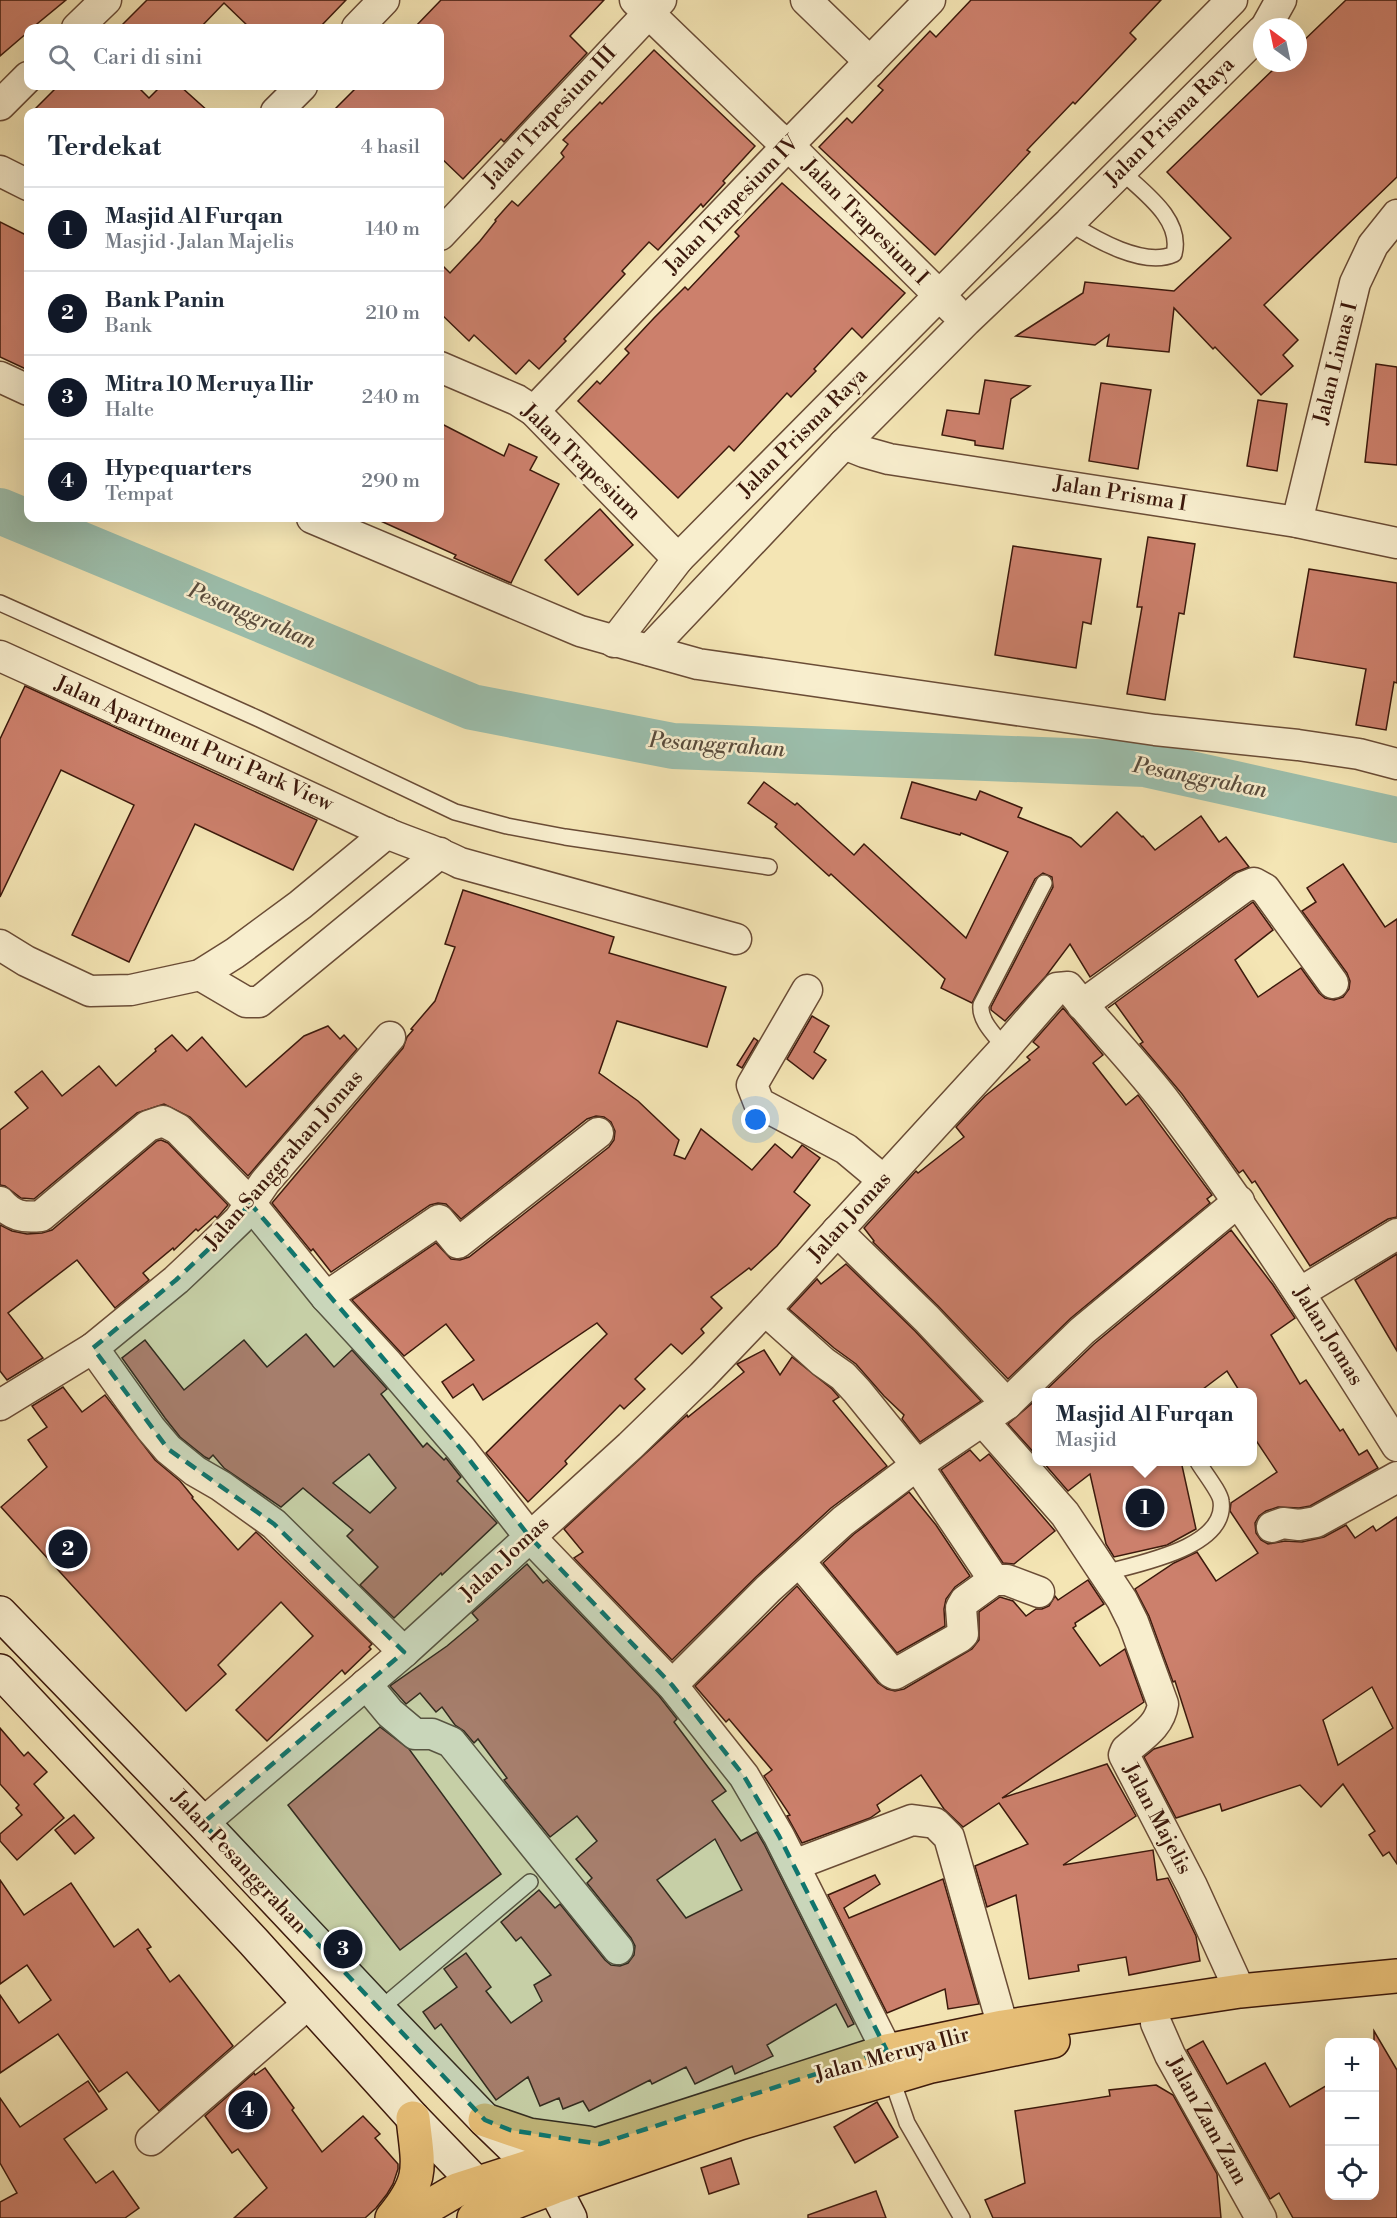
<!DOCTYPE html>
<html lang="id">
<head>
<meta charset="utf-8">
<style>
	:root { --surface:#fff; --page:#f2f2f3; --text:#1f2937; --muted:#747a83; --line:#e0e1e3; --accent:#111827 }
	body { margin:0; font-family:"Libre Bodoni",serif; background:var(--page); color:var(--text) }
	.controls { position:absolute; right:18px; bottom:18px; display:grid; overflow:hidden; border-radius:12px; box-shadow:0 6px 24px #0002 }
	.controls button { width:54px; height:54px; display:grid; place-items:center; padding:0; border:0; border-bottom:2px solid var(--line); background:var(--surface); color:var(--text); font:30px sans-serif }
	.compass { position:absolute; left:1253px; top:18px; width:54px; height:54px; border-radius:50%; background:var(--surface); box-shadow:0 6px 24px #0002; rotate:327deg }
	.you { position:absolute; left:756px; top:1120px; width:21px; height:21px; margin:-15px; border:4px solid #fff; border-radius:50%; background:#1a73e8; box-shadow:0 0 0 9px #1a73e833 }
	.badge { display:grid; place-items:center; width:39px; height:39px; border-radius:50%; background:var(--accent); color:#fff; font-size:20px; font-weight:700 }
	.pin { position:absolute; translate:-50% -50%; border:3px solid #fff; box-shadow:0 2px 6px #0006 }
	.popup { position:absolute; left:1032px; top:1388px; width:225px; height:78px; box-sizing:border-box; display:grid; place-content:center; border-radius:12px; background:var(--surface); filter:drop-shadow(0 2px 4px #0005); font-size:20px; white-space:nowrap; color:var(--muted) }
	.popup b { font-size:22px; color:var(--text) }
	.popup::after { content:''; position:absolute; left:50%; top:100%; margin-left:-12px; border:12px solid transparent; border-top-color:var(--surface) }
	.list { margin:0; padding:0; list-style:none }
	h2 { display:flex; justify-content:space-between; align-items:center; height:78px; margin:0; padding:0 24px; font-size:26px }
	h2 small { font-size:20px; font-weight:400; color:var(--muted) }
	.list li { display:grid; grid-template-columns:39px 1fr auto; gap:18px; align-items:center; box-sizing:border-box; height:84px; padding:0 24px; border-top:2px solid var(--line) }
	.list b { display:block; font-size:22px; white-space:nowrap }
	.list p { margin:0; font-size:20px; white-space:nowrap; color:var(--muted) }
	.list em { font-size:20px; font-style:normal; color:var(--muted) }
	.icon { flex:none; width:33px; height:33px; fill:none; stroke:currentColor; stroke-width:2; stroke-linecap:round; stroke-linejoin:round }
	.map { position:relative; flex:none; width:1397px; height:2218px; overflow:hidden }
	.search { position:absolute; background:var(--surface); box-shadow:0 6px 24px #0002; left:24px; top:24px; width:420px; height:66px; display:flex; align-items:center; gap:15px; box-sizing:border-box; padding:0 21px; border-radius:12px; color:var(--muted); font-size:22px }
	.panel { position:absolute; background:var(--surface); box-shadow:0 6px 24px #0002; left:24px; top:108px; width:420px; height:414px; border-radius:12px }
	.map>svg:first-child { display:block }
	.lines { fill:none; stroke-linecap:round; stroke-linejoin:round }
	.river { stroke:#9cbfad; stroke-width:46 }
	.building { fill:#cc806c; stroke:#3c190c; stroke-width:1.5; fill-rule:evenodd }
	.service-casing { stroke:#6a4c36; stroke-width:18 }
	.minor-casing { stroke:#6a4c36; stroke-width:33 }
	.secondary-casing { stroke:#3c190c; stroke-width:36 }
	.primary-casing { stroke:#3c190c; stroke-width:36 }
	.service { stroke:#f8eece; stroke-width:15 }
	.minor { stroke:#f8eece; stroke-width:30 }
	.secondary { stroke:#f8eece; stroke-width:33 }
	.primary { stroke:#eac27a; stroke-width:33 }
	.marked { fill:#0f766e; fill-opacity:0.2; stroke:#0f766e; stroke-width:4.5; stroke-dasharray:12 8; stroke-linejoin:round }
	.labels { text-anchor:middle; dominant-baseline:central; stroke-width:5; stroke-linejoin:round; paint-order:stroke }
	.street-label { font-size:21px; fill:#3c190c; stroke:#f8eece }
	.water-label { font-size:22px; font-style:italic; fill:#594b3c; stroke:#f8eece }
</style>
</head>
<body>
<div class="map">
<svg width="1397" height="2218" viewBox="0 0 1397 2218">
	<rect width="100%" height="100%" fill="#f4e5b4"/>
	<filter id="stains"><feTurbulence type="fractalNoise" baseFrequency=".00333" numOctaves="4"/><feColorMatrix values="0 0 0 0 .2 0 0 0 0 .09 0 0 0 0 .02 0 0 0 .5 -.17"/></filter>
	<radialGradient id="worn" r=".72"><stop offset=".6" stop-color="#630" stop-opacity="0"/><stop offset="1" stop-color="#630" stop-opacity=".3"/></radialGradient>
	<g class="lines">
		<path class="river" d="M0,511L472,707L673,746L1145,764L1397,820"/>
	</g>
	<g class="building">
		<path d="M0,0H66L32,28H28V32L0,56Z"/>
		<path d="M147,0H346L319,28H250L224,3L200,28H119Z"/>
		<path d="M441,0H604L570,36L587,53L504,142L501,139L463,179L440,157V112H332L358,86H440V28H414Z"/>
		<path d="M971,0H1161L1130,33L1136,39L1075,104L1073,102L1027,150L1030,152L935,255L819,147L847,118L852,123L883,90L878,86L930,31L936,37Z"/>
		<path d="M1346,0H1397V177L1264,305L1298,340L1283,355L1293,366L1261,395L1215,347L1213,349L1174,308L1169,352L1107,346L1109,335L1095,345L1016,336L1083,293L1085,282L1174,291L1231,238L1167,172L1280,63H1298V46Z"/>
		<path d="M654,50L755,146L723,181L725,183L703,207L701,204L658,250L649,242L622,271L625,274L564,339L566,341L539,369L529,360L516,374L474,335L469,341L440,313V263L450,273L480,241L496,221L495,220L512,201L518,206L564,157L561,153L568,144L563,140L600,102L602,104Z"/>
		<path d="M58,86H137L149,98L161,86H180L209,112H32Z"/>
		<path d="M782,183L905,293L862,338L852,328L814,369L816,371L791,397L787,393L734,451L729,446L678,498L578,401L597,381L600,384L629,353L625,349L654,318L685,287L688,290L739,236L735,232Z"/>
		<path d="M0,222L28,236V370L0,357Z"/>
		<path d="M1376,364L1397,367V465L1365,462Z"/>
		<path d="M985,380L1030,386L1011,399L1003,449L975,445V441L942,435L947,410L979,414Z"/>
		<path d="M1101,383L1151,390L1138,469L1089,461Z"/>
		<path d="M1258,400L1287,404L1277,471L1247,466Z"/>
		<path d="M440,423L504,456L509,444L537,457L530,470L559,484L511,583L454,558L456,555L374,518H440Z"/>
		<path d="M600,509L633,545L578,595L545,560Z"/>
		<path d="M1148,537L1195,544L1184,614L1179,613L1165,700L1127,694L1142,607H1137Z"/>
		<path d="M1013,546L1101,559L1091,624L1083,622L1076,668L995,655Z"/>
		<path d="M1309,569L1397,583V683L1394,682L1386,730L1356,725L1366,669L1294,657Z"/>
		<path d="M25,686L317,820L293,870L195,824L129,962L72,935L134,805L61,770L0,897V739Z"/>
		<path d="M764,782L795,805L797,803L854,855L864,844L966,938L1008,852L961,833L960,835L901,818L912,782L976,800L980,791L1022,808L1018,817L1071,838L1081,847L1117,812L1142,837L1143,836L1155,850L1201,816L1219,842L1226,837L1249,867L1234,873L1090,977L1070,944L1046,976L1005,1021L991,1010V1007L1053,887L1052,877L1043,873L1035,879L972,1003L941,988L945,979L831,874L829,876L775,827L777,824L748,803Z"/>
		<path d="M1343,864L1385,927L1397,919V1217L1388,1219L1310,1266L1255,1181L1252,1183L1243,1170L1239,1173L1182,1094L1140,1044L1143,1042L1115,1003L1108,1008L1253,902L1273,930L1235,960L1258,997L1301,968L1319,993L1325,998L1334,1000L1343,997L1349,989L1350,981L1347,973L1302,911L1316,902L1307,888Z"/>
		<path d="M463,890L614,937L609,953L726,987L707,1047L617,1021L599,1073L638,1101L679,1140L674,1155L685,1159L701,1129L752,1170L775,1144L792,1158L802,1145L820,1158L794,1192L810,1205L777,1246L751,1270L749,1268L711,1297L722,1308L701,1329L704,1333L682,1354L671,1344L635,1379L645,1389L624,1409L620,1405L565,1461L567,1464L528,1502L486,1453L607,1334L597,1323L483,1400L473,1384L453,1398L442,1382L474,1360L446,1324L404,1356L352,1300L436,1243L451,1259L460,1260L469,1257L609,1147L614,1140L615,1131L611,1122L604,1117L596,1116L587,1119L461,1219L446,1204L438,1203L430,1205L331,1272L313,1249L311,1251L272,1203L403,1048L407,1037L413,1030L411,1029L435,1001L455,947L445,944Z"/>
		<path d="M1063,1008L1103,1055L1093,1063L1126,1105L1138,1095L1212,1195L1207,1199L1210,1203L1071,1318L1008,1379L939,1307L873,1242L874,1241L864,1228L916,1171L918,1173L964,1137L956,1127L985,1096L1030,1060L1027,1057L1039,1047L1033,1042Z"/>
		<path d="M812,1016L829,1026L814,1052L826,1060L813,1079L787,1059Z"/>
		<path d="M328,1026L340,1039L344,1035L357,1049L248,1176L190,1117L164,1104L137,1113L34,1199L21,1198L5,1186L0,1185V1130L28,1108L15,1092L42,1071L62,1096L99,1066L116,1086L156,1051L155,1049L172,1035L187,1051L202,1037L246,1087L304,1036Z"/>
		<path d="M754,1038L758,1041L742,1068L737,1065Z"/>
		<path d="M161,1140L168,1143L228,1205L217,1218L215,1216L198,1231L196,1229L174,1250L173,1248L143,1273L149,1280L115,1308L77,1260L8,1313L43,1358L7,1380L0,1371V1225L12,1231L27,1234L42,1233L52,1230L157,1141Z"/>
		<path d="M1231,1230L1273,1285L1295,1318L1271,1335L1300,1384L1306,1380L1340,1431L1343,1429L1359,1455L1367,1450L1378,1468L1310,1506L1299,1508L1278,1507L1266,1511L1259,1516L1255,1523L1256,1533L1261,1540L1268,1544L1285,1541L1302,1542L1324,1537L1346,1525L1355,1538L1373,1526L1376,1531L1397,1517V1864L1389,1852L1383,1856L1369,1835L1375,1831L1343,1784L1321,1807L1300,1785L1222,1811L1220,1804L1176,1818L1144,1757L1154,1749L1193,1737L1175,1681L1173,1682L1149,1616L1135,1589L1174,1563L1197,1552L1216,1581L1258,1553L1230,1511L1231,1503L1277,1472L1253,1436V1392H1240L1227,1371L1199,1392H1044L1094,1344ZM1372,1687L1393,1728L1338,1765L1323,1720Z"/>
		<path d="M1397,1254V1351L1355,1280Z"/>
		<path d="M846,1264L915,1331L981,1401L920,1442L902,1419L904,1415L884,1396L856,1364L834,1348L789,1309L817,1279L821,1284Z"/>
		<path d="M306,1334L334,1367L352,1350L387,1389L381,1394L423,1447L427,1443L444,1460L446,1458L461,1477L457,1481L497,1523L442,1575L441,1573L394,1618L360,1585L378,1567L347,1536L353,1530L303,1488L281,1507L224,1468L213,1455L209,1459L205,1457L180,1437L165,1418L122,1358L145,1340L184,1390L244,1340L267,1367ZM369,1454L396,1488L370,1513L333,1483Z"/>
		<path d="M764,1350L780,1375L792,1357L832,1389L839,1397L833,1401L887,1466L831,1508L756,1577L672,1660L574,1558L583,1552L564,1529L687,1415L688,1417L744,1372L737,1364L739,1363Z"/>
		<path d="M63,1387L82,1412L105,1395L155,1460L180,1481L193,1497L192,1498L238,1550L256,1532L372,1644L369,1647L371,1649L345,1674L342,1670L267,1741L236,1710L313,1636L281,1602L218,1665L226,1674L186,1711L1,1507L47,1467L28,1440L47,1427L32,1406Z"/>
		<path d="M1037,1399V1456L1008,1424Z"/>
		<path d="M970,1450L980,1461L989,1454L1055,1531L1014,1564L1003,1563L941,1470Z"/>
		<path d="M1042,1461H1181L1196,1529L1167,1545L1114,1557L1106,1544L1090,1474L1068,1491Z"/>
		<path d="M909,1492L936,1525L970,1576L955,1587L946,1599L944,1609L945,1626L897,1653L823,1563L854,1534Z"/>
		<path d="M527,1564L543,1583L547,1580L659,1696L677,1719L674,1722L726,1791L712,1801L741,1841L757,1832L764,1844L854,2024L848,2027L836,2004L767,2045L773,2056L735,2074L732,2066L695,2084L686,2067L652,2084L650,2080L589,2111L583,2101L563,2109L559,2098L540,2106L528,2077L496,2100L441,2024L435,2029L423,2012L457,1987L444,1969L466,1953L491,1987L486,1991L511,2023L542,2001L534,1985L551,1975L521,1937L516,1941L501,1922L539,1890L555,1908L560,1904L605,1960L611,1965L620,1966L628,1963L634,1955L635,1946L631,1938L587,1883L592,1878L576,1859L597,1841L577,1816L550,1837L504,1780L507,1778L478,1739L474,1743L464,1731L455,1725L442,1707L436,1712L420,1693L406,1704L390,1686L447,1646L478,1620L472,1613ZM715,1839L742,1890L686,1918L657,1880Z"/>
		<path d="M1088,1580L1104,1604L1075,1623L1076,1626L1073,1628L1100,1666L1125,1649L1144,1702L1002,1798L1107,1764L1136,1816L1063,1865L1153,1850L1157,1880L1168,1878L1196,1936L1200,1961L1129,1975L1126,1957L1078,1965L1079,1971L1029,1979L1016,1895L987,1907L975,1866L1028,1844L999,1803L963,1827L944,1809L921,1775L877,1805L880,1811L870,1818L802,1843L787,1816L790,1815L764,1776L772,1770L729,1719L726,1722L695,1686L797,1586L878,1683L887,1689L895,1691L904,1689L972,1649L979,1640V1612L1000,1597L1013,1601L1026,1616L1036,1609H1042L1049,1606L1055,1596L1058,1600Z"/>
		<path d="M380,1727L409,1749L501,1874L400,1950L288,1805Z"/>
		<path d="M0,1728L24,1756L28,1752L47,1772L34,1784L64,1818L17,1860L0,1841V1834L22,1815L16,1808L19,1805L0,1784Z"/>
		<path d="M74,1815L94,1838L75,1854L55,1830Z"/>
		<path d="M875,1875L880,1884L844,1908L849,1918L943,1879L979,2004L948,2009L945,1989L887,2013L828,1895Z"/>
		<path d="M0,1880L24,1915L71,1883L114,1947L138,1929L151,1947L147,1949L170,1982L179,1975L233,2046L159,2111L127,2072L99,2092L58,2034L0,2073V1995L19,2023L51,2000L27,1965L0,1984Z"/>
		<path d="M1374,2031L1397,2070V2218H1293L1279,2193L1270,2199L1187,2050L1203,2041L1227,2084L1265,2063L1290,2107L1329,2084V2196H1374Z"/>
		<path d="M265,2068L294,2108L292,2110L322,2152L363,2116L380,2134L375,2138L398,2164V2169L393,2184L387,2194L376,2208L365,2218H234L267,2188L238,2149L232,2153L205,2116L254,2073L255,2075Z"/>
		<path d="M88,2081L107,2109L64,2139L96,2183L113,2171L139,2208L125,2218H0V2202L17,2193L0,2163V2098L20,2127Z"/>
		<path d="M1156,2085L1173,2095L1217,2174L1221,2218H993L985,2200L1025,2183L1015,2111L1110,2096L1109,2090Z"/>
		<path d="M877,2102L898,2137L855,2163L834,2127Z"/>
		<path d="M731,2158L739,2184L709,2194L701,2168Z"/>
		<path d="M876,2191L886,2218H808V2215Z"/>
	</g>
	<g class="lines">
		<g class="service-casing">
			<g id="service">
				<path d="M1069,223C1095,239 1144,268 1174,254C1183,219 1143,192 1121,171"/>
				<path d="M0,603L259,719L455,812L507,826L565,837L769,867"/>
				<path d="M1005,1048C996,1036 979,1021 981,1005L1044,883"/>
				<path d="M1104,1573C1136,1564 1228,1548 1221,1501C1220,1492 1203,1471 1198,1462"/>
				<path d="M379,2010L530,1882"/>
				<path d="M891,2077L907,2123L962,2218"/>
			</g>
		</g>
		<g class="minor-casing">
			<g id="minor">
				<path d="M635,0L776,136L789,146L953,309"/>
				<path d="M806,0L870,62"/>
				<path d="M1266,27L1281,0"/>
				<path d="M77,28L106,0"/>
				<path d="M357,28L384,0"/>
				<path d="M0,105L28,77"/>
				<path d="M276,112L302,86"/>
				<path d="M0,171L28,185"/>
				<path d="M440,235L661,0"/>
				<path d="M440,367L517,400L534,411L678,559"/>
				<path d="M0,377L28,390"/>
				<path d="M534,411L771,163L930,0"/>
				<path d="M844,444L864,452L889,459L1297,522L1397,543"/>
				<path d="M312,518L580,631L698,664L1155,730L1298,745L1359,754L1397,764"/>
				<path d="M1297,522L1355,283L1373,245L1397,215"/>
				<path d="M614,642L678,559L1232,0"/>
				<path d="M649,650L844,444L966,321L1069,223L1262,31"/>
				<path d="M0,656C128,714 257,772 384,832C409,843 435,850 460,863L736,939"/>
				<path d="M0,945L26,961L90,991L131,990L200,975L235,953L300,905L387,833"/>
				<path d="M200,975L246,1002H259L440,853"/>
				<path d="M807,990L752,1085L759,1103L846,1149L883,1180"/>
				<path d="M1082,1005L1244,887L1254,883L1265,889L1333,983"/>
				<path d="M0,1202C12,1216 23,1218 41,1216L148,1126L163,1121L178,1129L249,1202L326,1297L388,1364L461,1449L529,1536L672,1685L744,1776L779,1836L887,2051"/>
				<path d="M837,1231L927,1319L1007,1404"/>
				<path d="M1301,1292L1397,1234"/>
				<path d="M326,1297L439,1220L458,1243L598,1133"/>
				<path d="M765,1310L823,1362L843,1376L857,1391L917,1465L994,1580H1007L1039,1592"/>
				<path d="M93,1348L151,1429L168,1449L195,1471L221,1486L274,1524L404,1652"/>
				<path d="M0,1405L93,1348L176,1280L211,1247L239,1220L265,1182L390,1037"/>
				<path d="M983,1421L1065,1514L1122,1600L1133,1622L1163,1704C1160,1726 1142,1736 1126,1750L1124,1755L1192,1886L1240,1991"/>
				<path d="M1272,1527L1283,1523L1299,1525L1316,1522L1397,1477"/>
				<path d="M799,1561L891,1672L895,1674L960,1637L963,1634L961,1608L965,1601L994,1580"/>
				<path d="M366,1684L390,1713L415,1734H432L451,1742L618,1949"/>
				<path d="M672,1685L768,1589L843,1521L917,1465L1007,1404L1082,1331L1239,1201"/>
				<path d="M203,1823L404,1652L630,1446L702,1376L765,1310L1005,1048L1057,988L1068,987C1100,1027 1137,1064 1168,1105C1251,1215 1324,1330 1397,1446"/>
				<path d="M794,1865L912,1820L935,1823L949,1837L1003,2027"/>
				<path d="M1156,2023L1170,2055L1261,2218"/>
				<path d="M151,2140L309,2003"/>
			</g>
		</g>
		<g class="secondary-casing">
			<g id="secondary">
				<path d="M0,1613L203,1823L379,2010L485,2120L554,2187L570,2218"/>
				<path d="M0,1671L253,1941L413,2118L495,2203"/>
			</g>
		</g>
		<g class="primary-casing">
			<g id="primary">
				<path d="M485,2120L529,2135L588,2143"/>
				<path d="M392,2218C425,2178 418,2166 413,2118"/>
				<path d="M409,2218L457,2190L887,2051L1003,2027L1240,1991L1397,1976"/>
				<path d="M474,2218L554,2187L740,2123L931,2066L1053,2041"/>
			</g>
		</g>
		<use href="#service" class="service"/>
		<use href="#minor" class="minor"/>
		<use href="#secondary" class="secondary"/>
		<use href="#primary" class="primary"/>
	</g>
	<path class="marked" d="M249,1202L461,1449L529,1536L672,1685L744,1776L779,1836L887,2051L600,2144L510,2130L485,2120L203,1823L404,1652L274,1524L168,1449L93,1348L176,1280L239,1220Z"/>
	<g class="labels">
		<g class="street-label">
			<text transform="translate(550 117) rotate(-47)">Jalan Trapesium III</text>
			<text transform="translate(1170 122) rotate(-45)">Jalan Prisma Raya</text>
			<text transform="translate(732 205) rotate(-46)">Jalan Trapesium IV</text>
			<text transform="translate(865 222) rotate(45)">Jalan Trapesium I</text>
			<text transform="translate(1336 363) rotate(-76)">Jalan Limas I</text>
			<text transform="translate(803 433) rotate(-45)">Jalan Prisma Raya</text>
			<text transform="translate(581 462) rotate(44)">Jalan Trapesium</text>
			<text transform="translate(1120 494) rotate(9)">Jalan Prisma I</text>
			<text transform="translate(194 744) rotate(24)">Jalan Apartment Puri Park View</text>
			<text transform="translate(284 1160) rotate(-49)">Jalan Sanggrahan Jomas</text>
			<text transform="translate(850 1217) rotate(-48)">Jalan Jomas</text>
			<text transform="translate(1328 1336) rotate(58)">Jalan Jomas</text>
			<text transform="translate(505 1559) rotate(-43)">Jalan Jomas</text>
			<text transform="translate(1157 1819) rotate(62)">Jalan Majelis</text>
			<text transform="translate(239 1862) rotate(47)">Jalan Pesanggrahan</text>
			<text transform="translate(892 2055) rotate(-15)">Jalan Meruya Ilir</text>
			<text transform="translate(1207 2121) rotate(61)">Jalan Zam Zam</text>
		</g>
		<g class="water-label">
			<text transform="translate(252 616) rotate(23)">Pesanggrahan</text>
			<text transform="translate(717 745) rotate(4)">Pesanggrahan</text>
			<text transform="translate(1200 778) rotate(11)">Pesanggrahan</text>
		</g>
	</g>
	<rect width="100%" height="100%" filter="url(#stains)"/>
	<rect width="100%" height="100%" fill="url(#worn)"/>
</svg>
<div class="controls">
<button>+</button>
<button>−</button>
<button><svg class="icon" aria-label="locate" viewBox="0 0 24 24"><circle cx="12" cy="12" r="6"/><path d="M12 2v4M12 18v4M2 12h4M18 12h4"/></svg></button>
</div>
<svg class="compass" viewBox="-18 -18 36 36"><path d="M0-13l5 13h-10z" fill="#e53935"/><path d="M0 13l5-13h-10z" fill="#747a83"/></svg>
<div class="you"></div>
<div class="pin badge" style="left:1145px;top:1508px">1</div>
<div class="popup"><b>Masjid Al Furqan</b>Masjid</div>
<div class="pin badge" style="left:68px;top:1549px">2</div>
<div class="pin badge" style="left:343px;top:1949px">3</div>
<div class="pin badge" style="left:248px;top:2110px">4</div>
<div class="search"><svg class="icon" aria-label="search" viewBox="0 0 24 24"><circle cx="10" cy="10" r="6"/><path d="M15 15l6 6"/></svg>Cari di sini</div>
<section class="panel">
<h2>Terdekat<small>4 hasil</small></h2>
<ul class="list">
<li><span class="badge">1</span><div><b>Masjid Al Furqan</b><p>Masjid · Jalan Majelis</p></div><em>140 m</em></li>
<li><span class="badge">2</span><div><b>Bank Panin</b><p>Bank</p></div><em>210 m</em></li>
<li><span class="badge">3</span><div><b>Mitra 10 Meruya Ilir</b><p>Halte</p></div><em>240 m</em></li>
<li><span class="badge">4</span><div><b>Hypequarters</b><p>Tempat</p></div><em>290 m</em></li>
</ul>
</section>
</div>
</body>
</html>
